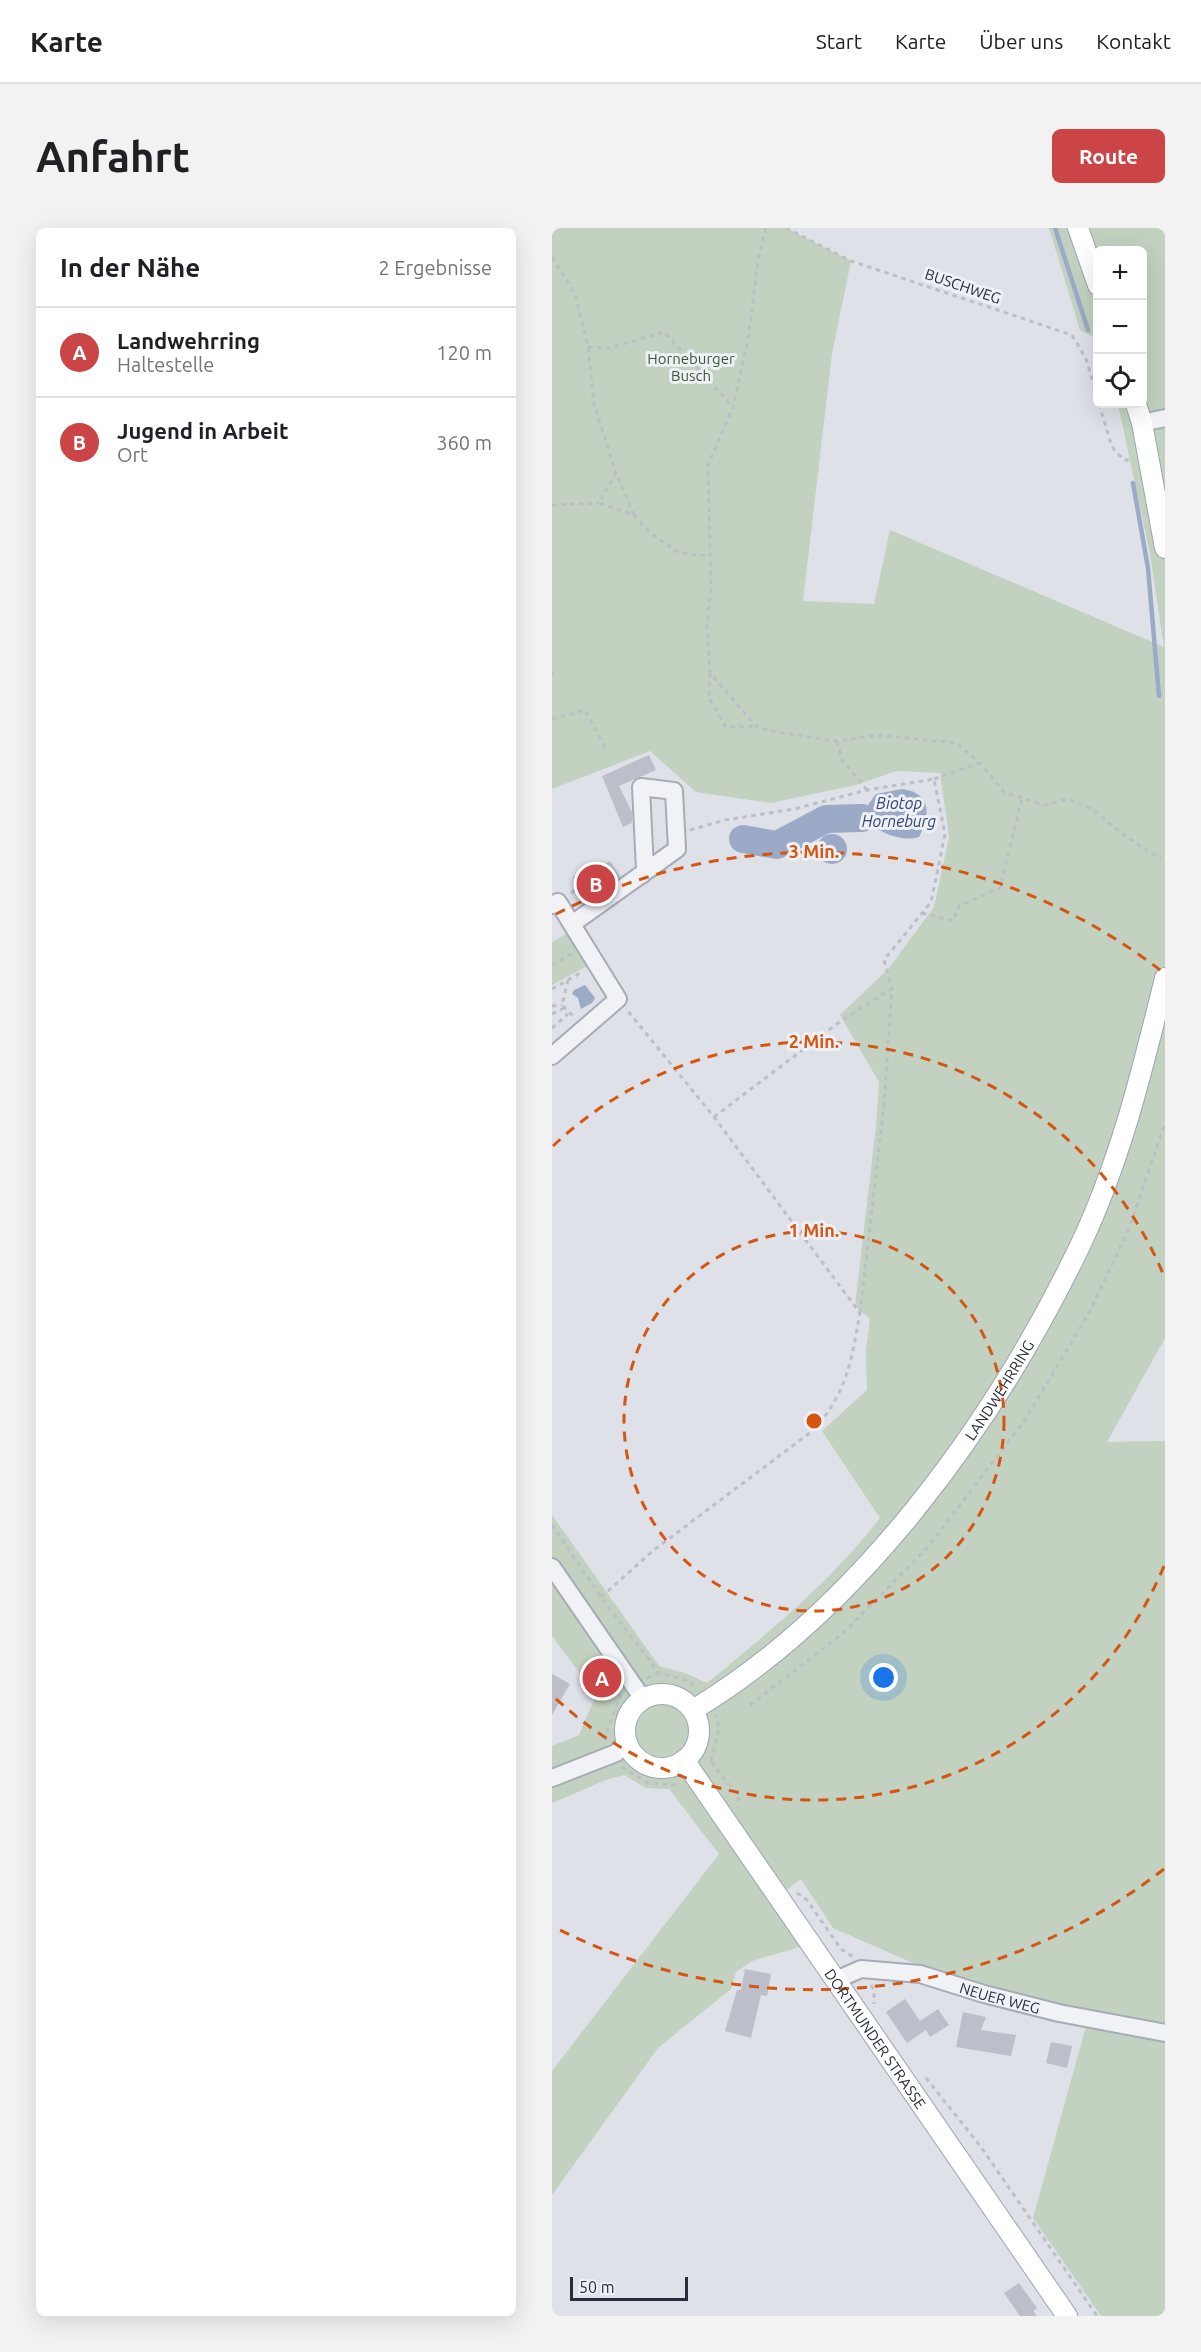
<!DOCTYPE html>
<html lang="de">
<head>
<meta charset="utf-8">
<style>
	:root { --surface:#fff; --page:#f2f2f2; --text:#202124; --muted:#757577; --line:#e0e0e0; --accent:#cb4547 }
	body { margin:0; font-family:Ubuntu,sans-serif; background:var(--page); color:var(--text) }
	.controls { position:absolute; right:18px; top:18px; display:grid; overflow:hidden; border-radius:9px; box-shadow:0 6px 24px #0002 }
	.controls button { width:54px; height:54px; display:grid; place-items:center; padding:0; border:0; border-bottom:2px solid var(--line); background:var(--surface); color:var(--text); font:30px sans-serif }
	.scale { position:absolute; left:18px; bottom:15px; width:118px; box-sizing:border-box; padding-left:6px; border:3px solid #282d3e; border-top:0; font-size:16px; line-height:21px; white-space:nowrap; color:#282d3e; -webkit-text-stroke:4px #eef0f5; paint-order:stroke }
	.you { position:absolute; left:332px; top:1450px; width:21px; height:21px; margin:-15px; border:4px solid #fff; border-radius:50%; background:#1a73e8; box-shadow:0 0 0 9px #1a73e833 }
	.badge { display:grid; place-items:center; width:39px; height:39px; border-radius:50%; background:var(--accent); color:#fff; font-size:20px; font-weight:700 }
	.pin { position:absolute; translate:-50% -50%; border:3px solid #fff; box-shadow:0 2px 6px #0006 }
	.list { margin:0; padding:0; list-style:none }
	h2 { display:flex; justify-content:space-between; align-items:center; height:78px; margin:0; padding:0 24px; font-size:26px }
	h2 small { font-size:20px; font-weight:400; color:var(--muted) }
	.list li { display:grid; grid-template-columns:39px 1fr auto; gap:18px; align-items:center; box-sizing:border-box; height:90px; padding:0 24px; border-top:2px solid var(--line) }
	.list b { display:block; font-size:22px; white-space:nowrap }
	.list p { margin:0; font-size:20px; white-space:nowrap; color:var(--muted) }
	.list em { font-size:20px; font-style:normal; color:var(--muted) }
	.icon { flex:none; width:33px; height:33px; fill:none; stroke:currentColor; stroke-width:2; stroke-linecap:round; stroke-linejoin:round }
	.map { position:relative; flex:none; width:613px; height:2088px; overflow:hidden; border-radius:9px }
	header { display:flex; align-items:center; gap:36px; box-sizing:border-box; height:84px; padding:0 30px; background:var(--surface); border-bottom:2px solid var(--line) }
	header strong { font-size:28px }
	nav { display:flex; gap:33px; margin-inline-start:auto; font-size:21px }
	.intro { display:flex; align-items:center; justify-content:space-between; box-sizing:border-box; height:144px; padding:0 36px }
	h1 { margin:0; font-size:42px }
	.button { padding:15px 27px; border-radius:9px; background:var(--accent); color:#fff; font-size:21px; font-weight:700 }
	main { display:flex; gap:36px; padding:0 36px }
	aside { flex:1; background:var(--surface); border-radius:9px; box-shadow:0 6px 24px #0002 }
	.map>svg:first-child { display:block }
	.green { fill:#c2d1c0 }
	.water { fill:#9aaac7 }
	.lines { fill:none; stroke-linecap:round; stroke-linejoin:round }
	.stream { stroke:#9aaac7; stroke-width:4.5 }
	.river { stroke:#9aaac7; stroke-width:28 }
	.building { fill:#bcbfca }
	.minor-casing { stroke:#a7abb5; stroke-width:20 }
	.major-casing { stroke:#9ea3b3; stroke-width:22 }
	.path { stroke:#bdbfc6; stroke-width:3; stroke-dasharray:4.5 4.5; stroke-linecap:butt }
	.minor { stroke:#f1f2f6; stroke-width:16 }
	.major { stroke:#fff; stroke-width:20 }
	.ring { fill:none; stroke:#d55511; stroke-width:3; stroke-dasharray:10 8 }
	.labels { text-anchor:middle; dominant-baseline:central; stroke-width:6; stroke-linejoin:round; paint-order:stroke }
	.street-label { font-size:15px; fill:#282d3e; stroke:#eef0f5 }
	.park-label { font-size:15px; fill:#375a35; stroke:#eef0f5 }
	.water-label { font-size:16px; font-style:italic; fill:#334671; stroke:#eef0f5 }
	.centre { fill:#d55511; stroke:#eef0f5; stroke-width:3 }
	.ring-label { font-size:18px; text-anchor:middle; font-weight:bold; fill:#d55511; stroke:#eef0f5; stroke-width:6; stroke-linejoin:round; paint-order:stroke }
</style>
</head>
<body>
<header>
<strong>Karte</strong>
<nav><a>Start</a><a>Karte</a><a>Über uns</a><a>Kontakt</a></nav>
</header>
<div class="intro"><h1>Anfahrt</h1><a class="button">Route</a></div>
<main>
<aside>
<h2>In der Nähe<small>2 Ergebnisse</small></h2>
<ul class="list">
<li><span class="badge">A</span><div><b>Landwehrring</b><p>Haltestelle</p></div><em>120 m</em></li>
<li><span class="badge">B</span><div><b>Jugend in Arbeit</b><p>Ort</p></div><em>360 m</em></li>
</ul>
</aside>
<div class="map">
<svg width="613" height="2088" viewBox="0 0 613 2088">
	<rect width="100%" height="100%" fill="#dee1e8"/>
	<g class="green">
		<path d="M0,0H234L299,33L280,126L251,373L322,376L338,302L612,419L598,326L566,176H590V22H546L545,111L528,102L497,0H613V1110L555,1214L613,1213V2088H549L481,1990L536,1791L432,1766L281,1700L249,1651L226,1669L258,1716L200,1733L184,1744L179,1761L106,1820L0,1967V1843L167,1626L117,1561L94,1560L72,1547L54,1552L0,1575V1518L27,1507L44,1467L0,1408V1287L107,1438L133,1445L155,1455C217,1404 279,1354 328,1290L270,1203L315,1162L314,1123L318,1091L303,1078L324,898L327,854L288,787L337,740L382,679L397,609L388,545L344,543L304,557L219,575L144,564L98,523L0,561Z"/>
		<path d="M18,704L37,737L0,757V714Z"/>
	</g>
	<g class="water">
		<path d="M350,561C379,565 379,586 367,609C345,615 324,602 308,588L324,566Z"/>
		<circle cx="280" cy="621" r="15"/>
		<path d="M33,757L43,770L40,775L29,781L26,770L20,766L22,762Z"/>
	</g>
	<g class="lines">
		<g class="stream">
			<path d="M503,0L536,102"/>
			<path d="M581,255L596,340L607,468"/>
		</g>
		<path class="river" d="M191,611L225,617L274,591L310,590"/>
	</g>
	<g class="building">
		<path d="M97,527L104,542L67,558L80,584V595L71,599L50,548Z"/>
		<path d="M58,633L68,649L35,673L21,649L39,638L41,643Z"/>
		<path d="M0,1446L18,1456L0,1487Z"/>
		<path d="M193,1741L219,1746L215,1768L209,1767L199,1810L173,1803L185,1762H189Z"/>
		<path d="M353,1771L368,1793L386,1781L397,1797L378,1809L374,1802L355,1815L334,1784Z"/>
		<path d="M411,1784L434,1789L429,1802L464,1807L459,1828L404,1819Z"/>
		<path d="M499,1814L520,1818L515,1840L494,1835Z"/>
		<path d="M467,2055L485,2080L481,2083L485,2088H468L452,2065Z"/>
	</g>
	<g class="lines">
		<g class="minor-casing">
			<g id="minor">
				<path d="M590,195L613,190"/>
				<path d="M0,677L6,674L66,771L0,828"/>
				<path d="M20,696L125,621L122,563L89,559L93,642L90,647"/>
				<path d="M0,1339L91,1471"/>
				<path d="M0,1550L64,1525L75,1515"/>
				<path id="s1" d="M284,1752L309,1741L368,1746L432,1766L507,1785L613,1805"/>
			</g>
		</g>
		<g class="major-casing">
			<g id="major">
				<path d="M526,0L546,57"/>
				<path d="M584,176L590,195L613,320"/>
				<circle cx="110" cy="1503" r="37"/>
				<path id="s2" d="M141,1482C307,1382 440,1198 524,1026C567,939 590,844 613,750"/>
				<path id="s3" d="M132,1532L515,2088"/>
			</g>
		</g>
		<g class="path">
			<path d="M214,0L207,26L196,111L181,179L156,237L159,360L155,397L158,445L204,498L219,503L285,513L326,507L405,515L428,535L452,564L492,577L516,571L540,581L573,608L609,631"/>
			<path d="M234,0L299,33L520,107L534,131L546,170"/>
			<path d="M0,29L23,66L36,119L42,176L64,245"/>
			<path d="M36,119L57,120L112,104L181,179"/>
			<path d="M547,176L560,219L572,232H579"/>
			<path d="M0,277L47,275"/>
			<path d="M82,287L64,245L47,275L82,287L96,303L127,325L157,328"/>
			<path d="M158,445L157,470L174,499L204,498"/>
			<path d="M0,446H2"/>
			<path d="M0,491L33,482L54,521"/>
			<path d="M285,513L290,532L315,562"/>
			<path d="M382,551L428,535"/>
			<path d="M138,602L173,592L242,581L315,562L382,551L393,606L379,674L332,732L340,760L332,877L308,1085"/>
			<path d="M19,665L27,660"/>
			<path d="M370,685L401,693L407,678L448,660L470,570"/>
			<path d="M0,737L21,725"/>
			<path d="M16,752L10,777L22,789"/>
			<path d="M0,761L30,744"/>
			<path d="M0,778L10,777"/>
			<path d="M0,786L12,780"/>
			<path d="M0,800L16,786"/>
			<path d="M162,889L286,795L340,760"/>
			<path d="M0,1297L49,1369L107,1445L137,1453L145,1460"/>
			<path d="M49,1369L102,1322L263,1201C296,1161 299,1134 308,1085L162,889L75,782"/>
			<path d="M95,1450L107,1445"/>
			<path d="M198,1477L289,1407L375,1320L473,1192L537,1085L576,1003L613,895"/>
			<path d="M55,1512L53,1509L69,1466"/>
			<path d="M159,1533L167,1501L164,1487"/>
			<path d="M159,1534L187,1569L185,1579"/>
			<path d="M70,1539L96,1555L123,1557L127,1555"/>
			<path d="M245,1665L255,1672L289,1721L301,1729"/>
			<path d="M319,1757L322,1762V1776"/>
			<path d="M374,1850L429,1919L545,2088"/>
		</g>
		<use href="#minor" class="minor"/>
		<use href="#major" class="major"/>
	</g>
	<g class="ring">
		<circle cx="262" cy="1193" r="190"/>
		<path d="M612 1338A379 379 0 0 1 1 1468M1 918A379 379 0 0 1 612 1048"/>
		<path d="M612 1641A569 569 0 0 1 4 1700M4 686A569 569 0 0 1 612 745"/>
	</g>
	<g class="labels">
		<g class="street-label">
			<text transform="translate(411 58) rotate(19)">BUSCHWEG</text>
			<text stroke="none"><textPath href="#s2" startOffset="447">LANDWEHRRING</textPath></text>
			<text stroke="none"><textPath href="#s1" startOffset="170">NEUER WEG</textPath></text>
			<text stroke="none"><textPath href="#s3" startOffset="338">DORTMUNDER STRASSE</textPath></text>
		</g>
		<g class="park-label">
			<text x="139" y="130">Horneburger<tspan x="139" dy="17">Busch</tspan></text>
		</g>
		<g class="water-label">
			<text x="347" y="575">Biotop<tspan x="347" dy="18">Horneburg</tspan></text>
		</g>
	</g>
	<circle cx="262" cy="1193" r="9" class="centre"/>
	<g class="ring-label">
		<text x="262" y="630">3 Min.</text>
		<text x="262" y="820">2 Min.</text>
		<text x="262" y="1009">1 Min.</text>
	</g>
</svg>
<div class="controls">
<button>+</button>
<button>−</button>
<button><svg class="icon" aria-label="locate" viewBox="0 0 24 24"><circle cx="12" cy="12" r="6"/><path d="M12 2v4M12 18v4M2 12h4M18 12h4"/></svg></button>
</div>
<div class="scale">50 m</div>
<div class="you"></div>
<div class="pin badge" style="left:50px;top:1450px">A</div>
<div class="pin badge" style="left:44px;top:656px">B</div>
</div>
</main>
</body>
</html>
